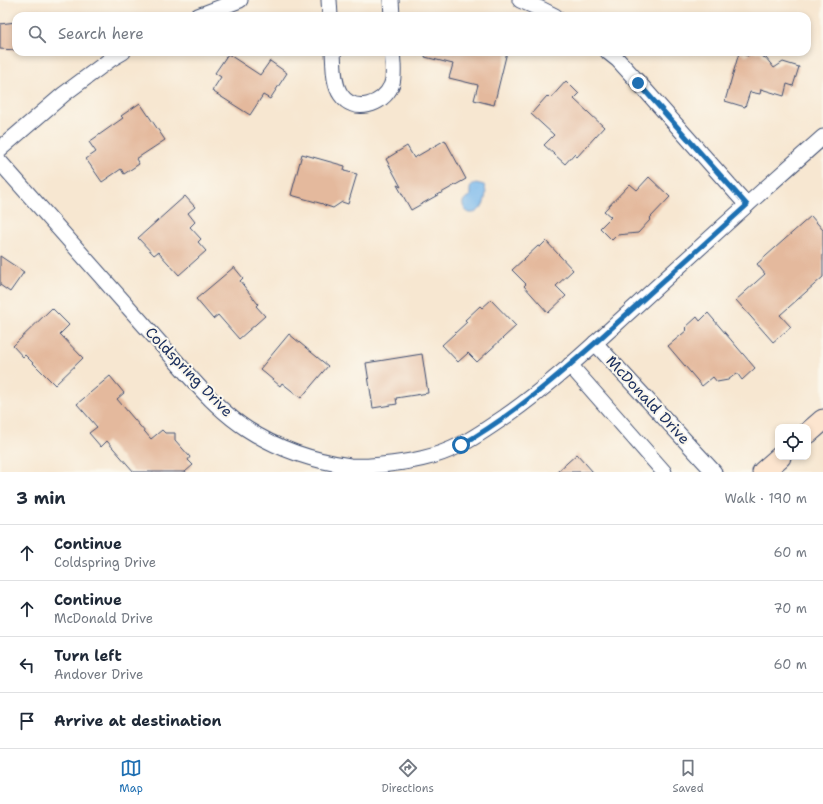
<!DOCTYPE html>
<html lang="en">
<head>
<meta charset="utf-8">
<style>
	:root { --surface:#fff; --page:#f6f6f7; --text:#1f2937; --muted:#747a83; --line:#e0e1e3; --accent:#1f6fb2 }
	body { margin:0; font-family:"Shantell Sans",sans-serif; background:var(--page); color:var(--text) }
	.controls { position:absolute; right:12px; bottom:12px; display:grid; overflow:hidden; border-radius:8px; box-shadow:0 2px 6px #0003 }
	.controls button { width:36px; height:36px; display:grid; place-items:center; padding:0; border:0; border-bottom:1px solid var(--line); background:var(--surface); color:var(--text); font:20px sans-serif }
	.stop { position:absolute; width:12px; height:12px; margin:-9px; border:3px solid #1f6fb2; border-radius:50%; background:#fff }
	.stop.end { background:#1f6fb2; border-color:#fff; box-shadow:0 1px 4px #0008 }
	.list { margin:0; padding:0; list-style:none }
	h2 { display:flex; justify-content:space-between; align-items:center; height:52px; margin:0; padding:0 16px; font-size:17px }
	h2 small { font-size:13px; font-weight:400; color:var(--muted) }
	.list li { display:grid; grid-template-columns:26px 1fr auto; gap:12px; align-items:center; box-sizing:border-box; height:56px; padding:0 16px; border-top:1px solid var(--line) }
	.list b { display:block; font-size:15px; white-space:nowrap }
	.list p { margin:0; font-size:13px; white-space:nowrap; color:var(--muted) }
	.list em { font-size:13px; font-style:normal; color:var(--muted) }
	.icon { flex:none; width:22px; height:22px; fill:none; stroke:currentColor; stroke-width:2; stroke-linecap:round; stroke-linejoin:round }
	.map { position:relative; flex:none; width:823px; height:472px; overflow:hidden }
	.search { position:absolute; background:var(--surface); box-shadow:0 2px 6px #0003; left:12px; right:12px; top:12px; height:44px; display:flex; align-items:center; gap:10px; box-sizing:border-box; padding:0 14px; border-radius:12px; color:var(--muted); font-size:15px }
	.sheet { height:276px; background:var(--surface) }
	nav { display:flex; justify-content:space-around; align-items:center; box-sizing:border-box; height:56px; border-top:1px solid var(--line); background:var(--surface); font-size:11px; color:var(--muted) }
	nav a { display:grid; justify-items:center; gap:2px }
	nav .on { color:var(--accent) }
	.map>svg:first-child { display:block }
	.water { fill:#78b8ec; stroke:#4a74a5 }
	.building { fill:#e4b99d }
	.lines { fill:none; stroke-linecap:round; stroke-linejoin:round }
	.minor-casing { stroke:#3c4b6f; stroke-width:17 }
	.secondary-casing { stroke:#3c4b6f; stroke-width:23 }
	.minor { stroke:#fff; stroke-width:15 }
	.secondary { stroke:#fce5cf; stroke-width:21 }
	.route { stroke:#1f6fb2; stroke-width:5 }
	.labels { text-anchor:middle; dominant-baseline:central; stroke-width:4; stroke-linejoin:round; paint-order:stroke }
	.street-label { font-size:15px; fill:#1b2f5e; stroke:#fbf7ec }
</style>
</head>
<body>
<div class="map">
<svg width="823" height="472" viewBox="0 0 823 472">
	<rect width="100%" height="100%" fill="#fbf7ec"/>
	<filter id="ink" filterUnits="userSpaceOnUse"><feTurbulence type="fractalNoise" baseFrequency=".025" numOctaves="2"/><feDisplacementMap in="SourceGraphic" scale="8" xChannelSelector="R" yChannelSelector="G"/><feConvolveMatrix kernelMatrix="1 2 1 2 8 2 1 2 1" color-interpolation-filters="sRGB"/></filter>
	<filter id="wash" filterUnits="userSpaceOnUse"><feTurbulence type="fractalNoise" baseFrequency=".012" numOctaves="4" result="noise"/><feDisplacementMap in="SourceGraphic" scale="16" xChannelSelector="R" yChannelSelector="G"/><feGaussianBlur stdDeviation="0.9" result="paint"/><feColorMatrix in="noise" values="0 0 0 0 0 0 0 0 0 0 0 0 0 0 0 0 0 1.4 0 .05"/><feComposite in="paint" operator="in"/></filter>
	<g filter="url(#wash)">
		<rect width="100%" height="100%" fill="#f7e7d1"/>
		<path class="water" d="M476,183L484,185C489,194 483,213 472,213C467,214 462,207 463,202C464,199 467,197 470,196C470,189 469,186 476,183Z"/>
		<g id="blocks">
			<g class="building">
				<path d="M16,22V50L0,49V24Z"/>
				<path d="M426,52H507L494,105L474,100L478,85L449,78L453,64L425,57Z"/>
				<path d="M750,52H761L763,57L766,58L774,68L783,62L799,67L793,86L787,84L784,96L761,89L760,94L750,92L745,107L725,101L739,53L748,56Z"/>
				<path d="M228,54L260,75L270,61L287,73L270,99L263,95L250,115L212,91L221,77L215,73Z"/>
				<path d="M566,81L579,94L574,99L604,127L577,157L574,154L565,164L544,145L554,135L531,114L547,96L550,99Z"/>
				<path d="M140,103L165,140L136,159L139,164L124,174L121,169L102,182L86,159L96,152L89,142L123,118L121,116Z"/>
				<path d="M445,140L466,179L411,210L397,185L401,187L386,159L407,146L414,158Z"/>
				<path d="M302,154L345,166L344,171L357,174L348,204L342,202L333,208L324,205L323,204L291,195Z"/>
				<path d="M649,177L670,197L650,218L651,219L638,233L617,235L612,240L600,228L611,217L604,211L630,184L637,190Z"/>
				<path d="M185,196L195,207L188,213L195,222L190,227L201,239L198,242L206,251L179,275L158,252L154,255L138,238Z"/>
				<path d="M811,216L823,230V277L780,315L791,327L773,342L736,300L765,274L757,264Z"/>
				<path d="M546,241L573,270L556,286L566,296L548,313L524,286L526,284L512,270L538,246L540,247Z"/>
				<path d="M0,256L24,272L10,292L0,285Z"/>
				<path d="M234,267L243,278L240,281L258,304L256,306L265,316L239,339L218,315L213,319L196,299Z"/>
				<path d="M491,300L516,326L477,362L468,353L458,362L442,345L467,322L465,320L480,306L482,308Z"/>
				<path d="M52,308L69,325L60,334L83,358L55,385L25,355L23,357L13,346Z"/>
				<path d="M708,313L755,368L742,380L737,373L728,380L717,382L713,377L702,386L668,346L687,330L685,328L697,317L700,321Z"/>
				<path d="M289,334L328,366L301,398L282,383L280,386L260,369Z"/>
				<path d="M422,354L428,393L396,398L397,404L373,408L366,363Z"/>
				<path d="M110,376L124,393L117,399L151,439L162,430L165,433H175V440L190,457L188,460L193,465L185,472H134L107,441L101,447L89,433L97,427L77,404Z"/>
				<path d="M577,454L593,472H557Z"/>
			</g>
		</g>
	</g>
	<g filter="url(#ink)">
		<use href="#blocks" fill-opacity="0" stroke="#3c4b6f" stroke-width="1"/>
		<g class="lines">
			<g class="minor-casing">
				<g id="minor">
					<path d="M329,0L330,16"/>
					<path d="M391,0L392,16"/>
					<path d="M520,0L543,10L555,16"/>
					<path d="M198,16L240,0"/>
					<path d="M333,52C334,65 333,84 341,95C354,114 383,105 391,86C395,78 393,61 392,52"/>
					<path d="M608,52L618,60L639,83L747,205"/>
					<path d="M0,149L64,94L111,59L123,52"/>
					<path d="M0,162L190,377C207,396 225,415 247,429C278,449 314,461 350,466C360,467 370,466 381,465C409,462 435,458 460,445C476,437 491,426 506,416C553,383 595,343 637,305C699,248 761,192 823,137"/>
					<path d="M595,343L714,472"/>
					<path d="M570,365L664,472"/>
				</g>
			</g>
			<g class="secondary-casing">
				<g id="secondary">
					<path d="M808,433L823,420"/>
					<path d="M763,472L780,457"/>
				</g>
			</g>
			<use href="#minor" class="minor"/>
			<use href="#secondary" class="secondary"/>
		</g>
	</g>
	<g class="lines" filter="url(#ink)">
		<path class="route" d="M461,445C510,417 553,380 595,343L747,205L638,83"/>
	</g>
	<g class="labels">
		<g class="street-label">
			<text transform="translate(189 372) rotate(46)">Coldspring Drive</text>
			<text transform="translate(648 400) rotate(47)">McDonald Drive</text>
		</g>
	</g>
</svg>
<div class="controls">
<button><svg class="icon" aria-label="locate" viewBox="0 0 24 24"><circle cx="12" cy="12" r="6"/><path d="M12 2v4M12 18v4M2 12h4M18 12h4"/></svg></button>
</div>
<div class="stop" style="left:461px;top:445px"></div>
<div class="stop end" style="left:638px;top:83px"></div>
<div class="search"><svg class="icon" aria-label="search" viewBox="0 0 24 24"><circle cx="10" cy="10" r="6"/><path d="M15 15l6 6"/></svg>Search here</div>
</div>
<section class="sheet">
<h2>3 min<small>Walk · 190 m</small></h2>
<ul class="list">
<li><svg class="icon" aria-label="ahead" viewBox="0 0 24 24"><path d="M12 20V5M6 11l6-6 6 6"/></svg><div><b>Continue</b><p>Coldspring Drive</p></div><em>60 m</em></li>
<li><svg class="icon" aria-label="ahead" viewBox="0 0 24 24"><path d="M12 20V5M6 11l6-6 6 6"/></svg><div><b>Continue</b><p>McDonald Drive</p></div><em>70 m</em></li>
<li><svg class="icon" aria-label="left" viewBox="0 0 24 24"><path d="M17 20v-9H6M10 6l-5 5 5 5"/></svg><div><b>Turn left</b><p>Andover Drive</p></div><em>60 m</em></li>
<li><svg class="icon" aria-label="arrive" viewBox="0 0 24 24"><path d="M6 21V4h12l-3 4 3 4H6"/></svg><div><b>Arrive at destination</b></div></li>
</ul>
</section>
<nav>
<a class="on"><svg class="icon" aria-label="map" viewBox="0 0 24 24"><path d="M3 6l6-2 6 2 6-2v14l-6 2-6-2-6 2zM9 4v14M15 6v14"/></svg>Map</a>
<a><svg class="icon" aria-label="directions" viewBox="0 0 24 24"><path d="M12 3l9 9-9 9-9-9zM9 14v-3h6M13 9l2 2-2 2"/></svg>Directions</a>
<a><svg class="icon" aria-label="saved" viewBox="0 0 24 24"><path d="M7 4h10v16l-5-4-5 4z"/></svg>Saved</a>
</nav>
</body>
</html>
